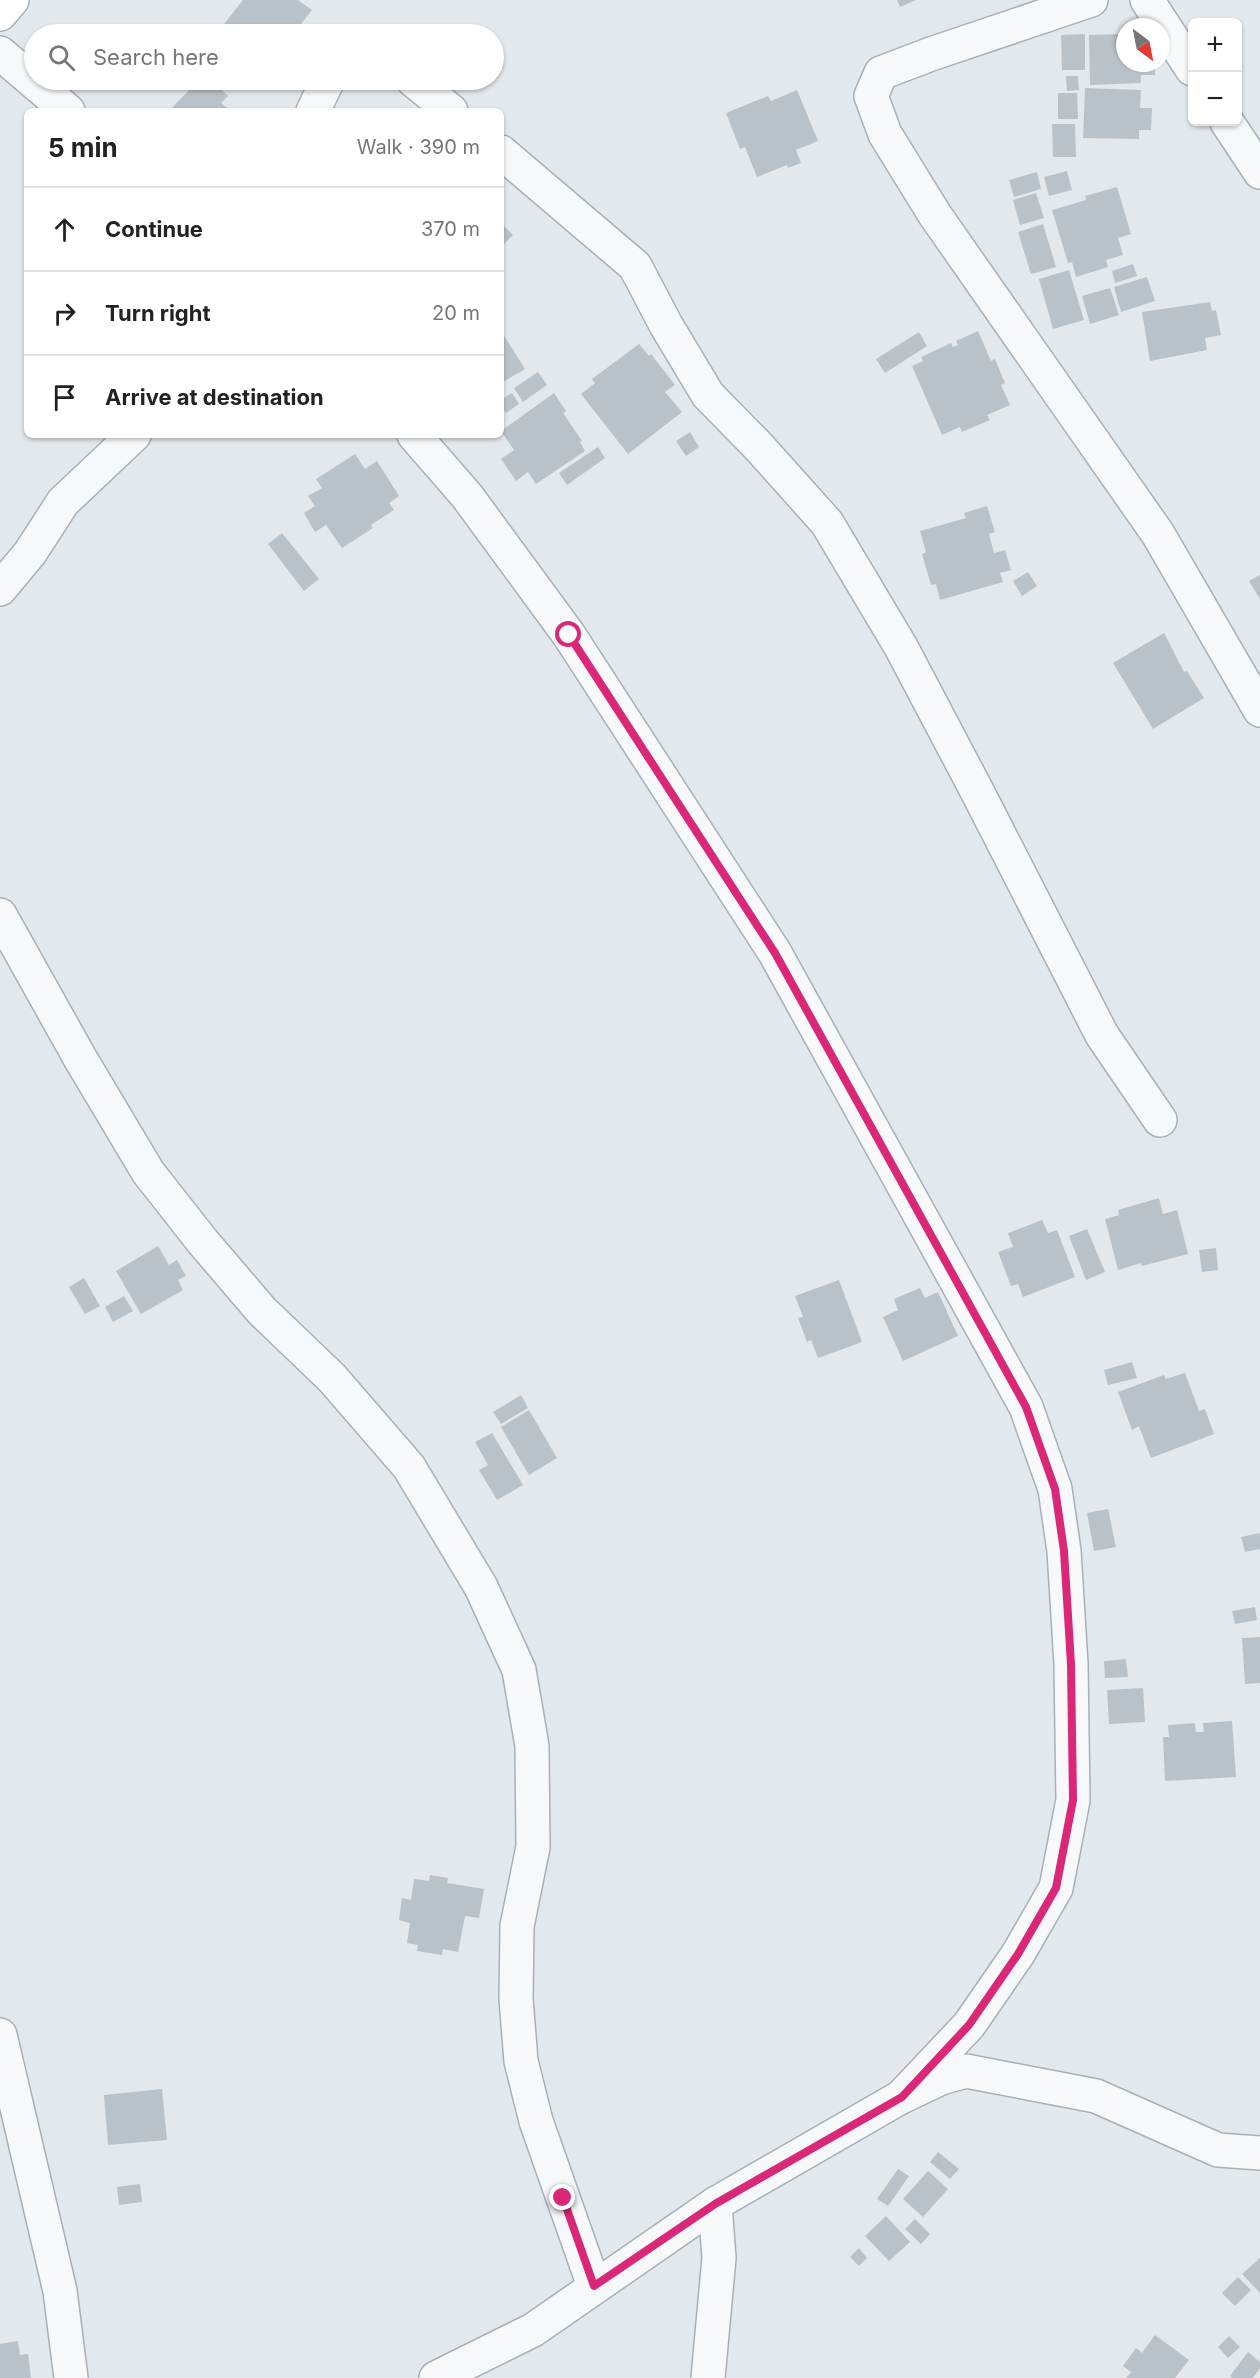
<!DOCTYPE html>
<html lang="en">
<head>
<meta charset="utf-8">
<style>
	:root { --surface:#fff; --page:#f2f2f2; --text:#222; --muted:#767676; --line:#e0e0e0 }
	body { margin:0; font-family:Inter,sans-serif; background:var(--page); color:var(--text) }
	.controls { position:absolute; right:18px; top:18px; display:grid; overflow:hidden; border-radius:9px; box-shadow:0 2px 4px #0004 }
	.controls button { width:54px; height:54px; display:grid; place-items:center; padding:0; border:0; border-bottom:2px solid var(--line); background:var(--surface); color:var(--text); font:30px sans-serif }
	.compass { position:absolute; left:1116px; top:18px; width:54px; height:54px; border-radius:50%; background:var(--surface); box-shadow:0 2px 4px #0004; rotate:148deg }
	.stop { position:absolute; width:18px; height:18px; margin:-14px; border:4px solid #db2777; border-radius:50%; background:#fff }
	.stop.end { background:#db2777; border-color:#fff; box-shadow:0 2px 6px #0008 }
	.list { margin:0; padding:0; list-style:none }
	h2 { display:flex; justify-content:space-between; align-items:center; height:78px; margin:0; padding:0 24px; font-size:26px }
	h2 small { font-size:20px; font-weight:400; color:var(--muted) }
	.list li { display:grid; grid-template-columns:39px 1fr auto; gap:18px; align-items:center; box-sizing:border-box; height:84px; padding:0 24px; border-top:2px solid var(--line) }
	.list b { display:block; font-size:22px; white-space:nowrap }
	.list em { font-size:20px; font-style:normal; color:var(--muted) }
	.icon { flex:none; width:33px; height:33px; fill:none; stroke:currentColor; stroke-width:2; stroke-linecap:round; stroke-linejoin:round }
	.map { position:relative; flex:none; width:1260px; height:2378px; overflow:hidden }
	.search { position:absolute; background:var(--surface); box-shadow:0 2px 4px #0004; left:24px; top:24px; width:480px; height:66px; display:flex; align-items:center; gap:15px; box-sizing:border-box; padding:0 21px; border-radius:33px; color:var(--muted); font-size:22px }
	.panel { position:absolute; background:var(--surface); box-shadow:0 2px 4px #0004; left:24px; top:108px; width:480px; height:330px; border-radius:9px }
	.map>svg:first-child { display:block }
	.building { fill:#bac2c9 }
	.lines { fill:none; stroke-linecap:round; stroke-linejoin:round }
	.street-casing { stroke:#a8b0b6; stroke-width:36 }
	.secondary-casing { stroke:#a8b0b6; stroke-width:36 }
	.street { stroke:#f6f8fa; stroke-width:33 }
	.secondary { stroke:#fff; stroke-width:33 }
	.route { stroke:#db2777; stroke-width:8 }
</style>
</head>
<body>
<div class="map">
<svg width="1260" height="2378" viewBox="0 0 1260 2378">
	<rect width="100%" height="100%" fill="#e3e8ec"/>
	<g class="building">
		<path d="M243,0H298L312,10L301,24L310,31L307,34H230L221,28Z"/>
		<path d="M897,0H916L900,7Z"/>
		<path d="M1085,34V70H1062L1061,35Z"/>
		<path d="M1125,34V63H1155V75H1141V83L1090,85L1089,35Z"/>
		<path d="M1066,76H1078L1079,90L1067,91Z"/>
		<path d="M199,80H211L228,96L221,103L230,111H169Z"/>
		<path d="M1085,88L1141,90L1140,108H1152L1151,130H1139V139L1083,138Z"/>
		<path d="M797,90L818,141L796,150L801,163L788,168L787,165L757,177L745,147L740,149L726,113L768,96L771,101Z"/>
		<path d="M1058,93H1077L1078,119H1058Z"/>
		<path d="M1052,124H1075L1076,157H1053Z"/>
		<path d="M1067,171L1072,190L1049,196L1044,177Z"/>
		<path d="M1037,172L1041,189L1014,197L1009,180Z"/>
		<path d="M1117,187L1131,234L1118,238L1123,255L1106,260L1108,267L1076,277L1072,262L1068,263L1052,210L1086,200L1085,196Z"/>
		<path d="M1036,193L1044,218L1020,225L1013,200Z"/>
		<path d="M501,223L513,235L501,247Z"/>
		<path d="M1043,224L1056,267L1031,274L1018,232Z"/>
		<path d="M1133,264L1137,276L1115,283L1112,271Z"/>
		<path d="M1069,270L1084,320L1053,329L1039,279Z"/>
		<path d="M1147,277L1155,301L1121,312L1114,287Z"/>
		<path d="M1110,288L1119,315L1090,324L1082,296Z"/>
		<path d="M1210,302L1212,311L1216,310L1221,335L1205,338L1207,350L1150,361L1142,312Z"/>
		<path d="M501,331L525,369L501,383Z"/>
		<path d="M978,331L991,361L995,359L1005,383L1001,385L1010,405L987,415L990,420L962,432L960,427L942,435L912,366L923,361L921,357L951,343L953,347L958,345L956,341Z"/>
		<path d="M919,332L927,346L885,373L876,359Z"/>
		<path d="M639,344L649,356L651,354L675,385L665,392L682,412L628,454L581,394L595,383L592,379Z"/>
		<path d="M538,372L547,385L523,402L514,388Z"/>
		<path d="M512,393L519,404L506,413L501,405V400Z"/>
		<path d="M554,393L566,411L563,413L582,441L580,442L585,451L536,484L528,472L516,481L501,459L514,450L501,431Z"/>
		<path d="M690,432L699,447L686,456L676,441Z"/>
		<path d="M598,447L605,458L567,485L559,473Z"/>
		<path d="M355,454L365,469L377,461L399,496L389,503L394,510L371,525L373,528L342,548L326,525L315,532L304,513L315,506L308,496L322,488L316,479Z"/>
		<path d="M987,506L995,532L989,534L994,553L1005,550L1011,570L1000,573L1003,582L940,600L936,584L931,585L922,554L926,552L920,531L966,518L964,513Z"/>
		<path d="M282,533L319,579L304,591L268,544Z"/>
		<path d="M1028,572L1037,586L1022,596L1013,581Z"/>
		<path d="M1260,575V599L1249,581Z"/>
		<path d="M1164,633L1184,672L1187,671L1204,698L1153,729L1113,663Z"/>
		<path d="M1159,1198L1163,1214L1177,1210L1188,1254L1142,1266L1141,1263L1118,1270L1105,1219L1119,1215L1118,1210Z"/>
		<path d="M1042,1220L1048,1233L1057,1230L1075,1277L1023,1297L1018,1284L1011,1286L998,1252L1013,1247L1008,1233Z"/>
		<path d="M1087,1229L1105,1272L1086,1280L1069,1236Z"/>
		<path d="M158,1246L169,1265L177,1260L186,1276L178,1280L183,1290L141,1314L116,1271Z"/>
		<path d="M1216,1248L1218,1270L1202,1272L1199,1250Z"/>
		<path d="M84,1278L100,1306L85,1314L69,1287Z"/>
		<path d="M839,1280L862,1342L818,1358L811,1340L807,1342L798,1318L803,1317L795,1296Z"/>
		<path d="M920,1288L925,1298L938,1292L958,1336L903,1361L883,1317L898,1310L894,1299Z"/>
		<path d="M124,1296L133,1311L113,1322L105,1307Z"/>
		<path d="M1132,1362L1137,1378L1108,1385L1104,1370Z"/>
		<path d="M1185,1373L1199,1411L1205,1409L1214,1434L1151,1458L1139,1426L1132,1430L1118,1392L1164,1375L1166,1379Z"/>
		<path d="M521,1395L528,1408L501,1424L493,1412Z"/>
		<path d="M529,1410L557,1458L529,1475L501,1427Z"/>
		<path d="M492,1433L523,1485L497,1500L479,1470L488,1465L475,1442Z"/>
		<path d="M1108,1509L1116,1547L1094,1551L1087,1513Z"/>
		<path d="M1260,1533V1549L1245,1552L1241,1537Z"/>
		<path d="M1255,1607L1257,1620L1235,1624L1232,1611Z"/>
		<path d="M1260,1637V1683L1245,1684L1242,1638Z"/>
		<path d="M1126,1659L1128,1677L1105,1678L1104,1661Z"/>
		<path d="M1143,1688L1145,1722L1109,1724L1107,1690Z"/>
		<path d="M1232,1721L1236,1777L1165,1781L1163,1737H1169L1168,1725L1195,1723L1196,1732H1204L1203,1723Z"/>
		<path d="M430,1875L448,1878L447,1883L484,1889L479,1918L465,1916L458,1952L443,1949L442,1955L417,1951L418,1945L407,1943L410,1923L399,1920L402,1898L411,1900L414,1879L429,1881Z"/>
		<path d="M162,2089L167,2140L108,2145L104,2095Z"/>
		<path d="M938,2152L959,2169L950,2179L930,2162Z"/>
		<path d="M898,2169L909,2176L888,2206L877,2199Z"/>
		<path d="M928,2171L948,2189L923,2217L903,2199Z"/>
		<path d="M140,2184L142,2202L119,2205L117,2187Z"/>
		<path d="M886,2216L910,2242L889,2261L865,2236Z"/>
		<path d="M915,2219L930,2234L921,2244L905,2229Z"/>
		<path d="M859,2248L867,2258L859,2266L850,2257Z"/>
		<path d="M1260,2258V2293L1242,2274Z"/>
		<path d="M1238,2277L1251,2290L1235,2306L1222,2293Z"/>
		<path d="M1155,2335L1189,2360L1175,2378H1126L1131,2372L1123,2366L1136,2348L1142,2353Z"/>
		<path d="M1229,2336L1240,2347L1228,2358L1218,2347Z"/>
		<path d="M18,2341L20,2355L28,2354L31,2378H0V2344Z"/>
		<path d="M1248,2352L1260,2362V2368L1253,2378H1232L1230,2376Z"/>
	</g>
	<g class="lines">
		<g class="street-casing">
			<g id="street">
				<path d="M1091,0L931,54L881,73L871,96L885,134L935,215L1158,534L1260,710"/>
				<path d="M1147,0L1192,69"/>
				<path d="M0,53L68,111"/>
				<path d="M413,80L451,111"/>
				<path d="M313,111L328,80"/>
				<path d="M1227,122L1260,172"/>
				<path d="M501,152L635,266L666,325L708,395L759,447L827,523L901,647L978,793L1102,1035L1160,1120"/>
				<path d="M414,435L467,496L569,635L775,953L1026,1407L1055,1489L1064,1551L1071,1664L1073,1800L1056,1888L1018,1954L969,2025L901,2097"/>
				<path d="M0,589L30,553L63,502L134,435"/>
				<path d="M0,915L80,1058L148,1172L203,1242L262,1311L332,1378L409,1467L481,1587L519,1670L532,1746L533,1847L517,1926L516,1999L521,2061L536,2121L594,2286"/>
				<path d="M0,2035L60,2291L71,2378"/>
				<path d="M436,2378L533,2330L715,2204L901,2097L941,2078L966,2071L1096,2096L1218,2150L1260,2153"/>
				<path d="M708,2378L719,2258L715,2204"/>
			</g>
		</g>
		<g class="secondary-casing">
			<path id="secondary" d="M0,14L12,0"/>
		</g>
		<use href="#street" class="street"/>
		<use href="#secondary" class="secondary"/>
	</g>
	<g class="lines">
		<path class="route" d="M563,2198L594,2286L715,2204L902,2097L969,2025L1018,1954L1056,1888L1073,1800L1071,1664L1064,1551L1055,1489L1026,1407L775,953L569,635"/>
	</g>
</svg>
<div class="controls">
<button>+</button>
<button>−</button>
</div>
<svg class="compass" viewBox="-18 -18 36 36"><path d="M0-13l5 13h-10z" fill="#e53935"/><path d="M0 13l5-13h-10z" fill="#767676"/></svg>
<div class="stop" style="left:569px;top:635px"></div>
<div class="stop end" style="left:563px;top:2198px"></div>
<div class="search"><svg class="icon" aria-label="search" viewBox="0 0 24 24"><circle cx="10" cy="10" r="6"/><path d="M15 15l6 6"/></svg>Search here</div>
<section class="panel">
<h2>5 min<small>Walk · 390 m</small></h2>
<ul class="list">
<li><svg class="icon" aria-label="ahead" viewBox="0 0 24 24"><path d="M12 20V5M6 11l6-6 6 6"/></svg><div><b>Continue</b></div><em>370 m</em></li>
<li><svg class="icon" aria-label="right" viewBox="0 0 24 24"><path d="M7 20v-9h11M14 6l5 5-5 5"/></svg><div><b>Turn right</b></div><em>20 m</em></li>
<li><svg class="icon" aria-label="arrive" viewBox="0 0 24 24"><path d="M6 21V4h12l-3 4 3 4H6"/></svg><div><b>Arrive at destination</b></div></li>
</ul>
</section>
</div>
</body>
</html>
